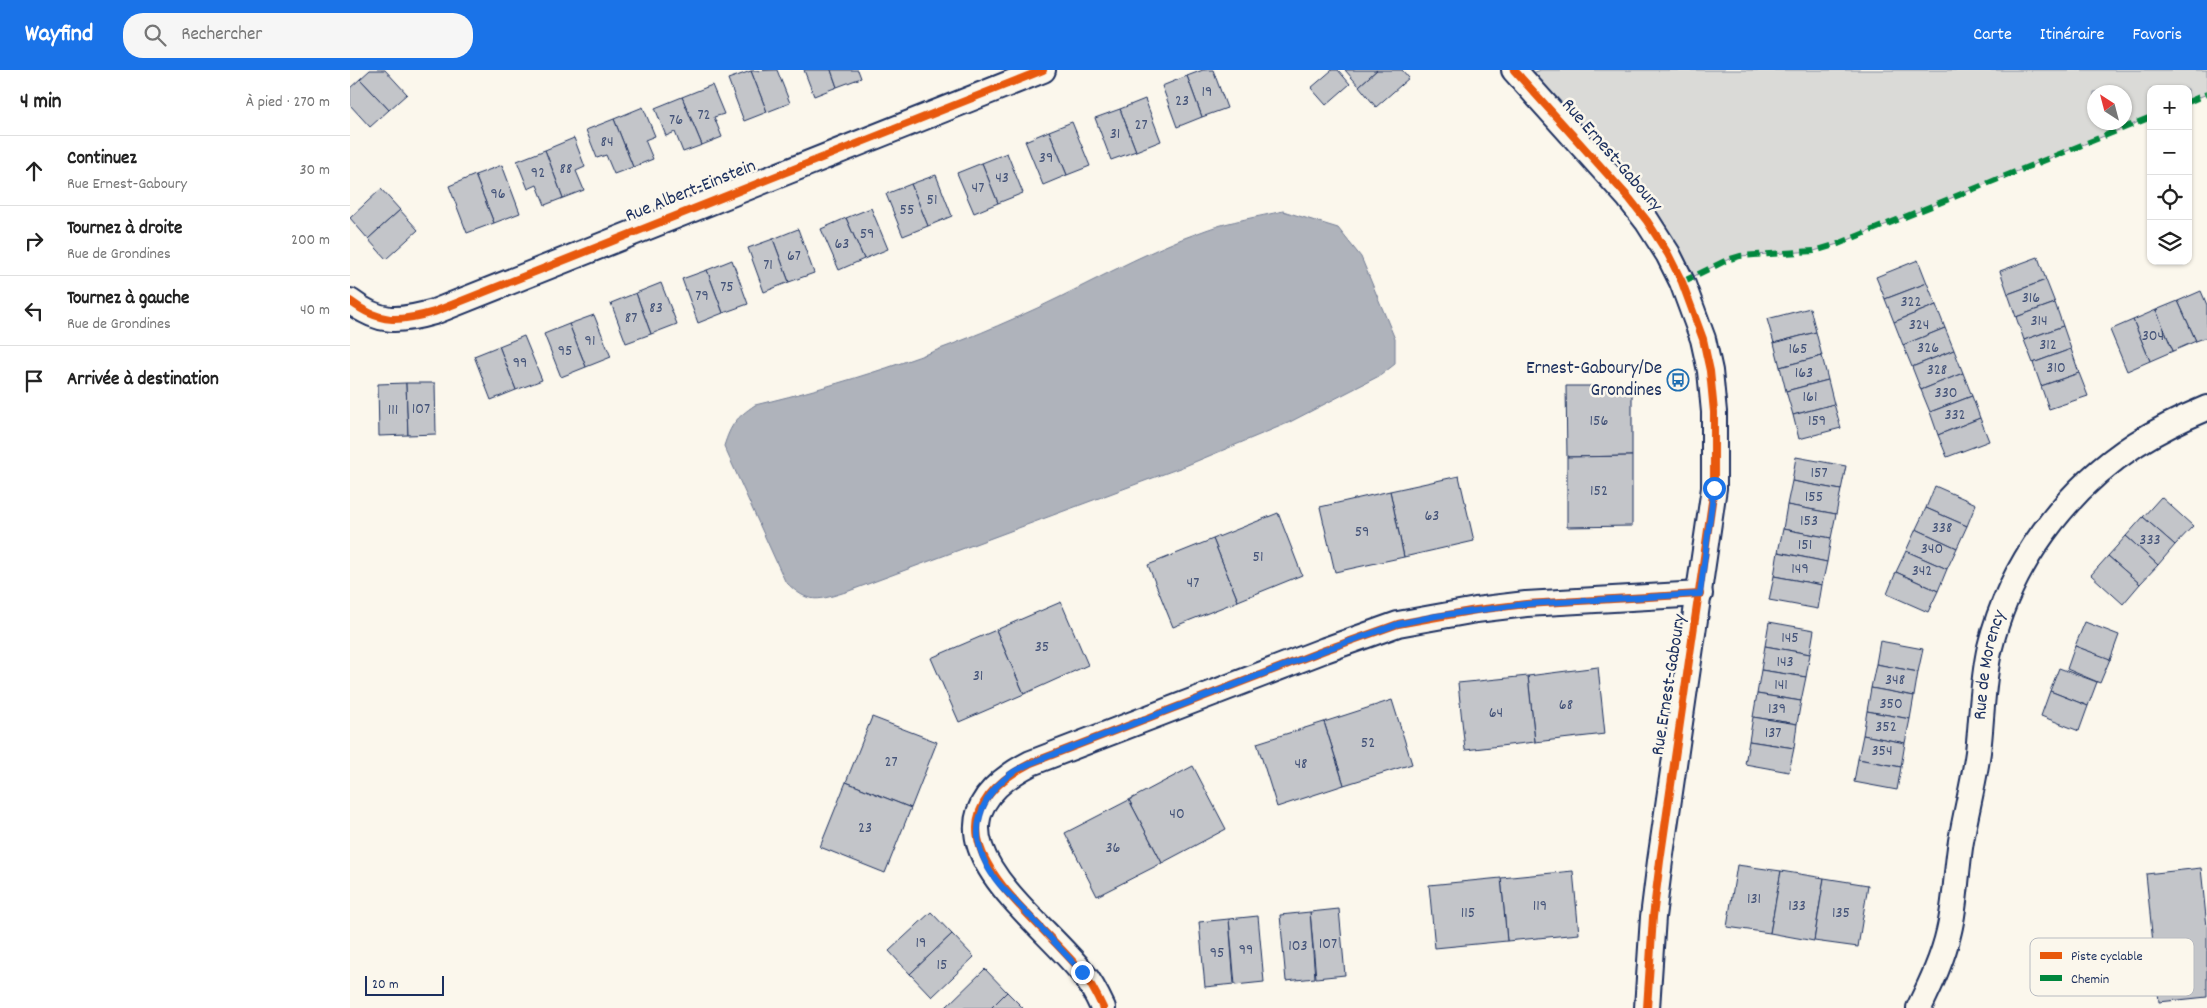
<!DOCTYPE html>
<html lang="fr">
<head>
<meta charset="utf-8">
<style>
	:root { --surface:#fff; --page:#f6f6f6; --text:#222; --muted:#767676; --line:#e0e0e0; --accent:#1a73e8 }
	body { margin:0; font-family:Dekko,sans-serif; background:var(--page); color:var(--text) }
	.controls { position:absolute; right:15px; top:15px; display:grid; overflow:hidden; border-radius:10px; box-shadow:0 1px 4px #0004 }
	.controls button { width:45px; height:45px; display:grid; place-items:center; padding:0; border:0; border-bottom:1px solid var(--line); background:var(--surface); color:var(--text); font:25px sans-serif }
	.compass { position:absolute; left:1737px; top:15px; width:45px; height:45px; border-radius:50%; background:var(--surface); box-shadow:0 1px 4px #0004; rotate:324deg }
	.scale { position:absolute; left:15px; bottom:12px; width:79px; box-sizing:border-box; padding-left:5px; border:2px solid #1b2f5e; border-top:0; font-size:14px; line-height:18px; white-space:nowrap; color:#1b2f5e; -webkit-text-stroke:4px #fbf7ec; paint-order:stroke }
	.stop { position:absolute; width:15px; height:15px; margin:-11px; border:4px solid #1a73e8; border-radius:50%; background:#fff }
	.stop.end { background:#1a73e8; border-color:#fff; box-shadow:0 1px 5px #0008 }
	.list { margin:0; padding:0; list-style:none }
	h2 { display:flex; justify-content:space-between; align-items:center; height:65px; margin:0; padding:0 20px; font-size:21px }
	h2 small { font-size:16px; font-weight:400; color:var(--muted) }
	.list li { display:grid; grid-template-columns:32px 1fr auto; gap:15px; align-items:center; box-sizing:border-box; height:70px; padding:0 20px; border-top:1px solid var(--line) }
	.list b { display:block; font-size:19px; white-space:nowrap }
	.list p { margin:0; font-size:16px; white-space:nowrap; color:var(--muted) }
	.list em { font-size:16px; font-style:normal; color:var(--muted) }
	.icon { flex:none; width:28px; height:28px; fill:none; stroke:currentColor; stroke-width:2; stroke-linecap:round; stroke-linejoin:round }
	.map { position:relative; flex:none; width:1857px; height:938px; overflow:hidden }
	header { display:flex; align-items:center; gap:30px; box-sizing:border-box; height:70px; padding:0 25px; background:var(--accent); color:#fff }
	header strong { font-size:24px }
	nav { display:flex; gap:28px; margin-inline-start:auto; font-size:18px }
	.search { width:350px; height:45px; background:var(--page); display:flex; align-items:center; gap:12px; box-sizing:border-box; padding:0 18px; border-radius:20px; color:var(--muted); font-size:19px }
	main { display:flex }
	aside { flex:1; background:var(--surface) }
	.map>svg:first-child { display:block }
	.green { fill:#dadad7; stroke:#7a849a; fill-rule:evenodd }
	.water { fill:#afb3bb; stroke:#747e96 }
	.building { fill:#c3c5c9; stroke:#1b2f5e }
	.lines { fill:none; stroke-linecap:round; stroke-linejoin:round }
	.minor-casing { stroke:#1b2f5e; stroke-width:28 }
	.minor { stroke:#fbf7ec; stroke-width:24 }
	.quiet { stroke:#00873e; stroke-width:6; stroke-dasharray:12 6; stroke-linecap:butt }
	.cycleway-casing { stroke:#fbf7ec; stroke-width:11 }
	.cycleway { stroke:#e8590c; stroke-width:8 }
	.route { stroke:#1a73e8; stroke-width:6 }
	.labels { text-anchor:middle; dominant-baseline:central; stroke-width:5; stroke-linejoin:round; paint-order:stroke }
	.number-label { font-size:16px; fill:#455479 }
	.street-label { font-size:19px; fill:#1b2f5e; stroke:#fbf7ec }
	.poi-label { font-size:19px; fill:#1b2f5e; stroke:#fbf7ec; text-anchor:end }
	.key { fill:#fbf7ec; stroke:#b8bbc1; stroke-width:1 }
	.key-label { font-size:14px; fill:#1b2f5e }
</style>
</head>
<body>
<header>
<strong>Wayfind</strong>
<div class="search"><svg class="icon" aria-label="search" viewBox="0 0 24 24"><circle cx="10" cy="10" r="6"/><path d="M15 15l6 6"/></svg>Rechercher</div>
<nav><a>Carte</a><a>Itinéraire</a><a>Favoris</a></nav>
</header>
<main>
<aside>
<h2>4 min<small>À pied · 270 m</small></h2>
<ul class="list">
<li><svg class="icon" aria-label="ahead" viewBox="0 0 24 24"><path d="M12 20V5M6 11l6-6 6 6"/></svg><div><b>Continuez</b><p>Rue Ernest-Gaboury</p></div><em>30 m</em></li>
<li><svg class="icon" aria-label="right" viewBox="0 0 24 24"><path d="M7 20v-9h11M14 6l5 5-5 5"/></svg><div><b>Tournez à droite</b><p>Rue de Grondines</p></div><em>200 m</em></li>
<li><svg class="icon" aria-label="left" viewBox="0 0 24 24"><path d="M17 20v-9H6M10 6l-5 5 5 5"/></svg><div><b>Tournez à gauche</b><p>Rue de Grondines</p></div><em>40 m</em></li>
<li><svg class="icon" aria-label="arrive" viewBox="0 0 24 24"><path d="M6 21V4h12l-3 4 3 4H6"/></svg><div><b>Arrivée à destination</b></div></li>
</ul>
</aside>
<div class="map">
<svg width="1857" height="938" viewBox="0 0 1857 938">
	<rect width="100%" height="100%" fill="#fbf7ec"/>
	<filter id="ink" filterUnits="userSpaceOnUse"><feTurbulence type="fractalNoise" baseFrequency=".02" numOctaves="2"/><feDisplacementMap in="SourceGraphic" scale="10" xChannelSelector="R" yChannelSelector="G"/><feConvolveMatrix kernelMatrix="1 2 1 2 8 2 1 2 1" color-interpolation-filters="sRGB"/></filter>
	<g filter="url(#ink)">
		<path class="green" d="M1191,0H1857V24L1838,32V19H1801V47L1488,174L1464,181L1390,186L1377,190L1332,212L1171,7ZM1744,22H1774V52H1744Z"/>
		<path class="water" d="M933,141L988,158L1011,187L1045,269V294L1031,305L938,353L835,396L499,521C469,530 459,536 435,511L374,376C381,354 386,348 405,335C494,314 580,286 663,249C728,221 789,183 856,160C880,151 908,147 933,141Z"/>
		<g class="building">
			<path d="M20,0H35L57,24L39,40L10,9Z"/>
			<path d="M427,0L440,33L417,42L401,1Z"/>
			<path d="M454,0H481L487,17L464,26Z"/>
			<path d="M481,0H508L511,8L487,17Z"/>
			<path d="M853,0H863L877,38L852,47L837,6Z"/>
			<path d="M982,0H988L1000,14L976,35L961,18Z"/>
			<path d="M995,0H1027L1009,16Z"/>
			<path d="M1027,0H1052L1059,8L1026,37L1009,16Z"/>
			<path d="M401,1L417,42L394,51L378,9Z"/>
			<path d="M837,6L852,47L827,57L812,16Z"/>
			<path d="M10,9L39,40L20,57L0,35V18Z"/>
			<path d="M362,15L374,44L364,47L372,67L352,75L332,27Z"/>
			<path d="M332,27L352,75L333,82L325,62L316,66L305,38Z"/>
			<path d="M795,29L811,71L786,81L770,39Z"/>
			<path d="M293,37L305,66L295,70L303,89L283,97L264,49Z"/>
			<path d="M770,39L786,81L761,90L745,48Z"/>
			<path d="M264,49L283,97L264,104L256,85L247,88L236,60Z"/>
			<path d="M722,52L740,96L717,105L699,61Z"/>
			<path d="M699,61L717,105L693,115L675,71Z"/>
			<path d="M224,68L235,97L226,101L234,120L213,128L195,80Z"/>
			<path d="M195,80L213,128L195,135L187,115L178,119L167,91Z"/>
			<path d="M657,83L673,123L648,133L632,93Z"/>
			<path d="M632,93L648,133L624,143L607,103Z"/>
			<path d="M152,95L170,143L144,153L125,105Z"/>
			<path d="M125,105L144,153L117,163L99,116Z"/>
			<path d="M586,105L602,146L578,156L561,114Z"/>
			<path d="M561,114L578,156L553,166L536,124Z"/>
			<path d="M31,119L50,140L18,169L0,148Z"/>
			<path d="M521,138L538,179L514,189L496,148Z"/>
			<path d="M50,140L68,160L36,189L18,169Z"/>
			<path d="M496,148L514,189L489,200L471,159Z"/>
			<path d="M448,159L464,203L439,212L423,169Z"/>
			<path d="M423,169L439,212L414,222L398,178Z"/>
			<path d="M1688,187L1696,210L1658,224L1650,201Z"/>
			<path d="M382,190L398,234L373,243L357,200Z"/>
			<path d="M1568,190L1577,213L1535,229L1526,207Z"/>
			<path d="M357,200L373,243L348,253L332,209Z"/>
			<path d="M1696,210L1705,233L1666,247L1658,224Z"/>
			<path d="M311,213L327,254L301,264L286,223Z"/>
			<path d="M1577,213L1586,235L1544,252L1535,229Z"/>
			<path d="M1851,221L1857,235V267L1846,271L1828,231Z"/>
			<path d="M286,223L301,264L276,273L261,233Z"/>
			<path d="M1828,231L1846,271L1823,281L1806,240Z"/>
			<path d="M1705,233L1713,256L1674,270L1666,247Z"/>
			<path d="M1586,235L1595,258L1553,275L1544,252Z"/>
			<path d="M1460,238L1466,262L1424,273L1417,249Z"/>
			<path d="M1806,240L1823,281L1800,291L1783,250Z"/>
			<path d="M244,245L261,287L236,297L219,254Z"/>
			<path d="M1783,250L1800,291L1777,301L1760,260Z"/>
			<path d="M219,254L236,297L211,307L194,264Z"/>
			<path d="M1713,256L1721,279L1683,293L1674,270Z"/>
			<path d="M1595,258L1604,280L1562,297L1553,275Z"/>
			<path d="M1466,262L1472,286L1430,297L1424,273Z"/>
			<path d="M174,266L192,310L166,320L149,276Z"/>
			<path d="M149,276L166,320L141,330L124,286Z"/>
			<path d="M1721,279L1729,303L1691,316L1683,293Z"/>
			<path d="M1604,280L1613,303L1571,320L1562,297Z"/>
			<path d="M1472,286L1478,310L1436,321L1430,297Z"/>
			<path d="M1613,303L1622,326L1580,342L1571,320Z"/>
			<path d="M1729,303L1738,326L1699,339L1691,316Z"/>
			<path d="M1478,310L1484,334L1443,345L1436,321Z"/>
			<path d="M56,313L58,365L29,366L28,314Z"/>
			<path d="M56,313H85L86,364L58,365Z"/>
			<path d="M1216,316H1282V386L1217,387Z"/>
			<path d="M1622,326L1630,348L1588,365L1580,342Z"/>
			<path d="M1484,334L1491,358L1449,369L1443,345Z"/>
			<path d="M1630,348L1639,371L1597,387L1588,365Z"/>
			<path d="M1282,386V456L1217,457V387Z"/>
			<path d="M1446,387L1496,396L1491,420L1442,411Z"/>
			<path d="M1109,406L1124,471L1054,487L1040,421Z"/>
			<path d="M1442,411L1491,420L1486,444L1437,435Z"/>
			<path d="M1585,416L1626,434L1617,456L1576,438Z"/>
			<path d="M1040,421L1054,487L985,502L970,437Z"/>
			<path d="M1811,427L1843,456L1825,475L1793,447Z"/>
			<path d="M1437,435L1486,444L1481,468L1433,459Z"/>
			<path d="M1576,438L1617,456L1607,478L1566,459Z"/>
			<path d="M928,443L952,505L888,531L863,469Z"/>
			<path d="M1793,447L1825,475L1808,495L1776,466Z"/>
			<path d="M1433,459L1481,468L1477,492L1428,482Z"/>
			<path d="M1566,459L1607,478L1597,499L1556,481Z"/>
			<path d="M1776,466L1808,495L1790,514L1758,486Z"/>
			<path d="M863,469L888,531L823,557L798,495Z"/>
			<path d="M1556,481L1597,499L1588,521L1546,502Z"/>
			<path d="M1428,482L1477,492L1472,515L1424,506Z"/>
			<path d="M1758,486L1790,514L1773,534L1741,505Z"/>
			<path d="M1546,502L1588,521L1578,542L1537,524Z"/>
			<path d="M1424,506L1472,515L1468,539L1419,530Z"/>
			<path d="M711,532L738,595L674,624L646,560Z"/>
			<path d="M1419,552L1464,560L1460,584L1415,576Z"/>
			<path d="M1735,552L1769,565L1760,590L1725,576Z"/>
			<path d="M646,560L674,624L609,652L581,588Z"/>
			<path d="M1530,571L1573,579L1568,602L1526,594Z"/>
			<path d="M1415,576L1460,584L1456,607L1411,600Z"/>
			<path d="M1725,576L1760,589L1750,613L1717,599Z"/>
			<path d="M1526,594L1568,602L1564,626L1521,618Z"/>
			<path d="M1248,597L1255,664L1185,672L1178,606Z"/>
			<path d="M1709,598L1747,612L1738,636L1700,621Z"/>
			<path d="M1411,600L1456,607L1451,631L1407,624Z"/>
			<path d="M1178,606L1185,672L1115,680L1108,613Z"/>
			<path d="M1521,618L1564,626L1560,649L1517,641Z"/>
			<path d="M1700,621L1738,636L1729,661L1691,646Z"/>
			<path d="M1407,624L1451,631L1447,654L1403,647Z"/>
			<path d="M1042,630L1062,694L994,715L974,652Z"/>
			<path d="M1517,641L1560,649L1555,673L1513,665Z"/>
			<path d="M522,647L587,672L561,738L496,712Z"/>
			<path d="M1403,647L1447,654L1444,678L1399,671Z"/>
			<path d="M974,652L994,715L927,737L907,673Z"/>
			<path d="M1513,665L1555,673L1551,697L1508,689Z"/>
			<path d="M1399,671L1444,678L1439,702L1395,694Z"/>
			<path d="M1508,689L1551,697L1547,720L1504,712Z"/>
			<path d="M843,696L876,759L812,793L779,730Z"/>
			<path d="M496,712L561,738L535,803L470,777Z"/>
			<path d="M779,730L812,793L747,826L715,763Z"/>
			<path d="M1387,795L1431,801L1420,863L1377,857Z"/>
			<path d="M1851,798L1857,857V927L1809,932L1796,804Z"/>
			<path d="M1223,801L1229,864L1157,871L1151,808Z"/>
			<path d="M1431,801L1474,808L1464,871L1420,863Z"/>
			<path d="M1151,808L1157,871L1085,878L1079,815Z"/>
			<path d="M1474,808L1518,815L1508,877L1464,871Z"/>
			<path d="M989,839L995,905L966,908L960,842Z"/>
			<path d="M581,842L602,864L560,904L539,881Z"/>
			<path d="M960,842L965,908L936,911L930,845Z"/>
			<path d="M908,846L914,912L885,915L879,849Z"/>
			<path d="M879,849L884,914L855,917L849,852Z"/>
			<path d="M602,864L624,887L582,927L560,904Z"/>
			<path d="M635,899L657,922L641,938H595Z"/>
			<path d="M657,922L673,938H641Z"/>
		</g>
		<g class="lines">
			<g class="minor-casing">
				<g id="minor">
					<path d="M1164,0L1279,128L1297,151L1318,184L1332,212L1353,269L1360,301L1364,342V418L1310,791L1303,847L1297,938"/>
					<path d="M0,231C30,254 49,252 84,242L693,0"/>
					<path d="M753,938C747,925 741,913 732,902C682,840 555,758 681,693L975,580L1048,554L1126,540L1176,534L1350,524"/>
					<path id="s1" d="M1569,938C1581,913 1593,888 1599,861C1606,832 1606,801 1611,771C1616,742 1624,712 1628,682C1632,647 1632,612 1640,577C1660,495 1715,420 1786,374C1808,360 1833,348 1857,338"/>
				</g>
			</g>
			<use href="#minor" class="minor"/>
			<g class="quiet">
				<path d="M1838,32L1857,24"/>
				<path d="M1332,212L1377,190L1390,186L1464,181L1488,174L1801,47"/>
			</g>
			<g class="cycleway-casing">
				<g id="cycleway">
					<path d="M1164,0L1279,128L1297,151L1318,184L1332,212L1353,269L1360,301L1364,342V418L1310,791L1303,847L1297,938"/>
					<path d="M0,231C30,254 49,252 84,242L693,0"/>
					<path d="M753,938C747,925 741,913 732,902C682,840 555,758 681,693L975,580L1048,554L1126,540L1176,534L1350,524"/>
				</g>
			</g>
			<use href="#cycleway" class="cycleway"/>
		</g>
	</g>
	<g class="lines" filter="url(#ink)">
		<path class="route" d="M732,902C714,883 696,863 677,843C663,828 645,813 636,794C619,761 630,728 658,706C664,700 674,697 681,693L975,580L1048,554L1086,546L1176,534L1350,524L1364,418"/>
	</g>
	<defs>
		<g id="bus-ring" transform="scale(1.125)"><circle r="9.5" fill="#fbf7ec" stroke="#1f6fb2" stroke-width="1.5"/><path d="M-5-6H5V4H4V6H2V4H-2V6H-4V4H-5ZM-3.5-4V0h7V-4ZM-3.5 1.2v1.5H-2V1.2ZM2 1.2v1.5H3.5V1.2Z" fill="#1f6fb2"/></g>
	</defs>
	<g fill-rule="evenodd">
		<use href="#bus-ring" x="1328" y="310"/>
	</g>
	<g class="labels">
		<g class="number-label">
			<text x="857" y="22">19</text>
			<text x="832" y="31">23</text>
			<text x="354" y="45">72</text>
			<text x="326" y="50">76</text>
			<text x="791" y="55">27</text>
			<text x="765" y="64">31</text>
			<text x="257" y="72">84</text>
			<text x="696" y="88">39</text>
			<text x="216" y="99">88</text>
			<text x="188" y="103">92</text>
			<text x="652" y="108">43</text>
			<text x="628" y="118">47</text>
			<text x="148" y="124">96</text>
			<text x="582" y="130">51</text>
			<text x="557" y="140">55</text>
			<text x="517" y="164">59</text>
			<text x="492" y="174">63</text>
			<text x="444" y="186">67</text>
			<text x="418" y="195">71</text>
			<text x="377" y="217">75</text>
			<text x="352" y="226">79</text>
			<text x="1681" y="228">316</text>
			<text x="1561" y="232">322</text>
			<text x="306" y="238">83</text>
			<text x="281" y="248">87</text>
			<text x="1689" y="251">314</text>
			<text x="1569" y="255">324</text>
			<text x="1803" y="266">304</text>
			<text x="240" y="271">91</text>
			<text x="1698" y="275">312</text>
			<text x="1578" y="278">326</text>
			<text x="1448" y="279">165</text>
			<text x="215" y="281">95</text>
			<text x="170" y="293">99</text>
			<text x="1706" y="298">310</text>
			<text x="1587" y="300">328</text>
			<text x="1454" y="303">163</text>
			<text x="1596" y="323">330</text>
			<text x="1460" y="327">161</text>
			<text x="71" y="339">107</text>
			<text x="43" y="340">111</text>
			<text x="1605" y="345">332</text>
			<text x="1249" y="351">156</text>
			<text x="1467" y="351">159</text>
			<text x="1469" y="403">157</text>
			<text x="1249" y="421">152</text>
			<text x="1464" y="427">155</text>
			<text x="1082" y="446">63</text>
			<text x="1459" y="451">153</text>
			<text x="1592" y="458">338</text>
			<text x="1012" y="462">59</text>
			<text x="1800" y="470">333</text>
			<text x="1455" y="475">151</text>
			<text x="1582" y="479">340</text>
			<text x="908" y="487">51</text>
			<text x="1450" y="499">149</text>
			<text x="1572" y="501">342</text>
			<text x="843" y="513">47</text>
			<text x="1440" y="568">145</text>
			<text x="692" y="577">35</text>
			<text x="1435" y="592">143</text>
			<text x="628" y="606">31</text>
			<text x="1545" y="610">348</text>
			<text x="1431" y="615">141</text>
			<text x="1541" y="634">350</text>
			<text x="1216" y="635">68</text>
			<text x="1427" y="639">139</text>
			<text x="1146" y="643">64</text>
			<text x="1536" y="657">352</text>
			<text x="1423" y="663">137</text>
			<text x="1018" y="673">52</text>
			<text x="1532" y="681">354</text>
			<text x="541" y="692">27</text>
			<text x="951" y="694">48</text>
			<text x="827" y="744">40</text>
			<text x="515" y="758">23</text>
			<text x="763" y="778">36</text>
			<text x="1404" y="829">131</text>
			<text x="1190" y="836">119</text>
			<text x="1447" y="836">133</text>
			<text x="1118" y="843">115</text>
			<text x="1491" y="843">135</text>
			<text x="571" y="873">19</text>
			<text x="978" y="874">107</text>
			<text x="948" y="876">103</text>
			<text x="896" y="880">99</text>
			<text x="867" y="883">95</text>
			<text x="592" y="895">15</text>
		</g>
		<g class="street-label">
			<text transform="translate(1261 86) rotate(49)">Rue Ernest-Gaboury</text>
			<text transform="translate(341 122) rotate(-22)">Rue Albert-Einstein</text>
			<text stroke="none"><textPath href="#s1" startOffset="352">Rue de Morency</textPath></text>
			<text transform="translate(1320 615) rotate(-81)">Rue Ernest-Gaboury</text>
		</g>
		<g class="poi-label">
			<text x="1312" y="299">Ernest-Gaboury/De<tspan x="1312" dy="22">Grondines</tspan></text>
		</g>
	</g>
	<rect x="1680" y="868" width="164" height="58" rx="8" class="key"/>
	<rect x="1690" y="882" width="22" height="7" fill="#e8590c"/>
	<rect x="1690" y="905" width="22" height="6" fill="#00873e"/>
	<g class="key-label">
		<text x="1721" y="890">Piste cyclable</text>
		<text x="1721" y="913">Chemin</text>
	</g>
</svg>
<div class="controls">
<button>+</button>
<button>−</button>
<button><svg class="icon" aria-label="locate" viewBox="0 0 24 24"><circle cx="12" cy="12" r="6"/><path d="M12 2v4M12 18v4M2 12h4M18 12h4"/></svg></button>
<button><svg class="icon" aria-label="layers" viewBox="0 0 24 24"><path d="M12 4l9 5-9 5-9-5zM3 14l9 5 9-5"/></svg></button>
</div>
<svg class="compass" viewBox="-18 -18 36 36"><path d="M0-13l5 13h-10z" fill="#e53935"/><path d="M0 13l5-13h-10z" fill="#767676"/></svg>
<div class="scale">20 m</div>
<div class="stop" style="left:1364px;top:418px"></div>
<div class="stop end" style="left:732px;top:902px"></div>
</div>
</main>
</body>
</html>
